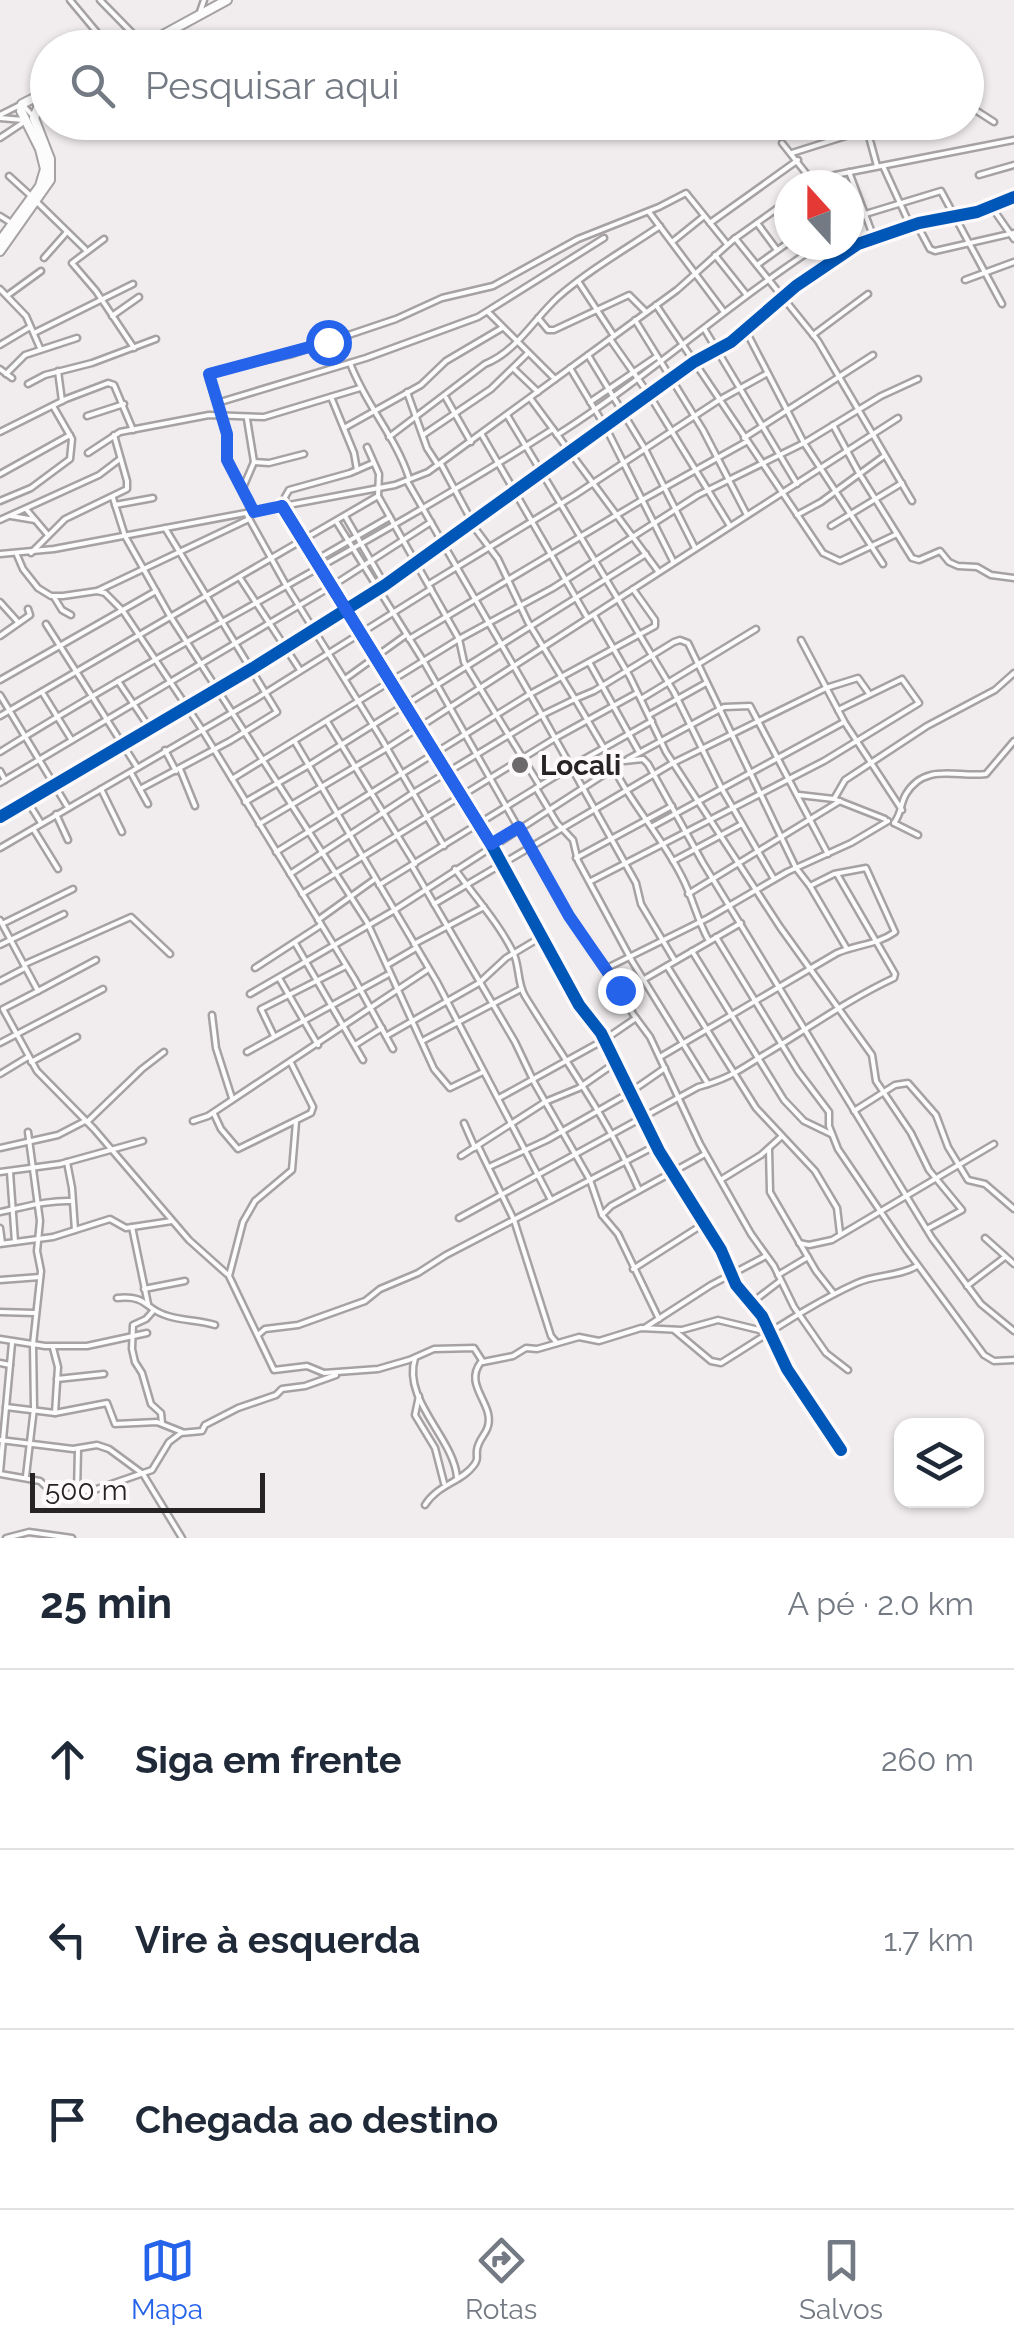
<!DOCTYPE html>
<html lang="pt">
<head>
<meta charset="utf-8">
<style>
	:root { --surface:#fff; --page:#f6f6f7; --text:#1f2937; --muted:#747a83; --line:#e0e1e3; --accent:#2563eb }
	body { margin:0; font-family:Raleway,sans-serif; background:var(--page); color:var(--text) }
	.controls { position:absolute; right:30px; bottom:30px; display:grid; overflow:hidden; border-radius:20px; box-shadow:0 2px 8px #0004 }
	.controls button { width:90px; height:90px; display:grid; place-items:center; padding:0; border:0; border-bottom:2px solid var(--line); background:var(--surface); color:var(--text); font:50px sans-serif }
	.compass { position:absolute; left:774px; top:170px; width:90px; height:90px; border-radius:50%; background:var(--surface); box-shadow:0 2px 8px #0004; rotate:339deg }
	.scale { position:absolute; left:30px; bottom:25px; width:235px; box-sizing:border-box; padding-left:10px; border:5px solid #262324; border-top:0; font-size:28px; line-height:35px; white-space:nowrap; color:#262324; -webkit-text-stroke:8px #fef9fb; paint-order:stroke }
	.stop { position:absolute; width:30px; height:30px; margin:-22px; border:8px solid #2563eb; border-radius:50%; background:#fff }
	.stop.end { background:#2563eb; border-color:#fff; box-shadow:0 2px 10px #0008 }
	.list { margin:0; padding:0; list-style:none }
	h2 { display:flex; justify-content:space-between; align-items:center; height:130px; margin:0; padding:0 40px; font-size:42px }
	h2 small { font-size:32px; font-weight:400; color:var(--muted) }
	.list li { display:grid; grid-template-columns:65px 1fr auto; gap:30px; align-items:center; box-sizing:border-box; height:180px; padding:0 40px; border-top:2px solid var(--line) }
	.list b { display:block; font-size:38px; white-space:nowrap }
	.list em { font-size:32px; font-style:normal; color:var(--muted) }
	.icon { flex:none; width:55px; height:55px; fill:none; stroke:currentColor; stroke-width:2; stroke-linecap:round; stroke-linejoin:round }
	.map { position:relative; flex:none; width:1014px; height:1538px; overflow:hidden }
	.search { position:absolute; background:var(--surface); box-shadow:0 2px 8px #0004; left:30px; right:30px; top:30px; height:110px; display:flex; align-items:center; gap:25px; box-sizing:border-box; padding:0 35px; border-radius:55px; color:var(--muted); font-size:38px }
	.sheet { height:670px; background:var(--surface) }
	nav { display:flex; justify-content:space-around; align-items:center; box-sizing:border-box; height:140px; border-top:2px solid var(--line); background:var(--surface); font-size:28px; color:var(--muted) }
	nav a { display:grid; justify-items:center; gap:5px }
	nav .on { color:var(--accent) }
	.map>svg:first-child { display:block }
	.lines { fill:none; stroke-linecap:round; stroke-linejoin:round }
	.street-casing { stroke:#a6a2a4; stroke-width:9 }
	.primary-casing { stroke:#a6a2a4; stroke-width:12 }
	.street { stroke:#fdfcfd; stroke-width:4 }
	.primary { stroke:#fdfcfd; stroke-width:8 }
	.cycleway-casing { stroke:#fef9fb; stroke-width:19 }
	.cycleway { stroke:#0057b8; stroke-width:12 }
	.route { stroke:#2563eb; stroke-width:12 }
	.poi-dot { fill:#6d6a6b; stroke:#fef9fb; stroke-width:4 }
	.labels { text-anchor:middle; dominant-baseline:central; stroke-width:8; stroke-linejoin:round; paint-order:stroke }
	.poi-label { font-size:28px; font-weight:bold; fill:#262324; stroke:#fef9fb; text-anchor:start }
</style>
</head>
<body>
<div class="map">
<svg width="1014" height="1538" viewBox="0 0 1014 1538">
	<rect width="100%" height="100%" fill="#f1edef"/>
	<g class="lines">
		<g class="street-casing">
			<g id="street">
				<path d="M70,0L110,48"/>
				<path d="M100,0L142,43"/>
				<path d="M200,12L204,0"/>
				<path d="M966,104L994,122"/>
				<path d="M0,115L22,104L32,115"/>
				<path d="M0,118L23,120"/>
				<path d="M826,122L830,140"/>
				<path d="M865,122L877,166"/>
				<path d="M0,138L24,122"/>
				<path d="M782,143L813,182"/>
				<path d="M792,153L868,129"/>
				<path d="M883,166L910,225"/>
				<path d="M849,172L874,238"/>
				<path d="M979,175L1014,165"/>
				<path d="M9,176L31,196"/>
				<path d="M810,185L835,175L1014,140"/>
				<path d="M38,203L85,249"/>
				<path d="M991,206L1014,239"/>
				<path d="M649,212L724,312"/>
				<path d="M0,216L13,224"/>
				<path d="M849,219L941,191L1002,304"/>
				<path d="M710,223L798,160"/>
				<path d="M757,223L777,250"/>
				<path d="M916,223L930,249L935,251L1014,233"/>
				<path d="M735,238L818,341L912,501"/>
				<path d="M104,239L72,263L96,291L134,348"/>
				<path d="M672,242L703,217"/>
				<path d="M715,255L746,294"/>
				<path d="M44,258L67,232"/>
				<path d="M757,265L789,242"/>
				<path d="M965,280L1014,262"/>
				<path d="M578,281L614,336"/>
				<path d="M0,289L26,316L40,348"/>
				<path d="M8,295L41,271"/>
				<path d="M656,305L823,553L840,561L897,534"/>
				<path d="M489,313L555,379"/>
				<path d="M112,316L139,297"/>
				<path d="M538,318L548,330H554L629,295L646,312"/>
				<path d="M635,320L703,430L747,515"/>
				<path d="M705,330L797,484"/>
				<path d="M746,331L804,443L883,564"/>
				<path d="M34,333L133,284"/>
				<path d="M813,335L868,294"/>
				<path d="M610,339L650,396L730,526"/>
				<path d="M0,345L30,327"/>
				<path d="M588,355L645,449L695,548"/>
				<path d="M350,363C365,404 396,437 409,478"/>
				<path d="M570,368L606,428L673,561"/>
				<path d="M0,369L12,378"/>
				<path d="M514,369L538,392"/>
				<path d="M58,371L62,401"/>
				<path d="M6,374L25,355L77,338"/>
				<path d="M28,384L45,375L92,363L156,339"/>
				<path d="M407,392L427,448L438,465"/>
				<path d="M331,397L354,453L357,470"/>
				<path d="M446,398L471,442"/>
				<path d="M530,398L658,571"/>
				<path d="M590,402L656,357"/>
				<path d="M217,403L366,358L478,317L604,238"/>
				<path d="M507,415L674,692L722,789L774,879"/>
				<path d="M87,416L124,404"/>
				<path d="M833,425L859,473L912,558L919,560L940,551L949,562L958,566L977,567L991,575L1014,578"/>
				<path d="M344,428L421,385L446,361L502,328"/>
				<path d="M0,432L66,399L108,383L114,385L133,430"/>
				<path d="M423,435L491,389L528,353"/>
				<path d="M482,435L587,617"/>
				<path d="M557,435C648,377 728,304 819,245"/>
				<path d="M389,437L485,364C517,351 533,320 558,297C589,270 626,249 660,226"/>
				<path d="M744,438L873,355"/>
				<path d="M367,447L379,474L378,496L459,639L464,662L540,786"/>
				<path d="M88,453L120,432L209,415L264,417L360,388"/>
				<path d="M254,462L269,463L304,454"/>
				<path d="M441,464L477,531L498,559L528,622L575,699L594,691L674,642L680,640L688,643L796,868L810,886L847,949"/>
				<path d="M0,474L70,435"/>
				<path d="M407,481L542,715L575,699L608,755L624,761L643,759L648,764L703,863L932,1238L981,1304L1014,1331"/>
				<path d="M242,490L254,462L247,419"/>
				<path d="M113,498L125,536L170,616L367,922L434,1069L450,1088L483,1072"/>
				<path d="M0,501L31,488L70,459L72,439L53,406"/>
				<path d="M115,505L153,498"/>
				<path d="M286,505L285,497L289,490L350,473L373,463"/>
				<path d="M282,506L491,844L579,1005L601,1033L659,1151L721,1250L736,1285L762,1316L787,1369L841,1450"/>
				<path d="M26,509L48,535"/>
				<path d="M253,510L229,466L227,434L209,379L212,372L292,354L396,319L442,298L493,286L578,239L659,207L686,193L727,244"/>
				<path d="M246,513L286,585L381,738L444,846"/>
				<path d="M797,515L821,502L884,456"/>
				<path d="M11,516L35,520"/>
				<path d="M345,516L385,585"/>
				<path d="M0,520L99,475L120,459"/>
				<path d="M336,521L424,662L569,917L607,968L633,1014L650,1037L700,1144L751,1234L774,1266L794,1307L826,1353L848,1370"/>
				<path d="M831,526L902,483"/>
				<path d="M31,553L65,519L127,489V481L114,435"/>
				<path d="M0,554L54,549L395,485L428,472L677,290L733,240L789,200"/>
				<path d="M17,555L23,569L38,588L51,596H63L97,591L249,519"/>
				<path d="M316,560L390,517"/>
				<path d="M240,578L300,670"/>
				<path d="M429,584L575,495L719,400L766,374"/>
				<path d="M97,591L105,593L123,611L201,728L354,978L393,1049"/>
				<path d="M54,597L62,610L71,615"/>
				<path d="M0,602L18,622"/>
				<path d="M594,615L630,677L666,752L780,927L872,1055L876,1081L911,1133L929,1170L962,1210L927,1229"/>
				<path d="M46,624L137,767"/>
				<path d="M0,636L30,615L28,609"/>
				<path d="M409,639L642,500L746,442"/>
				<path d="M801,640L845,723L902,810"/>
				<path d="M589,662L639,752"/>
				<path d="M345,679L406,635"/>
				<path d="M0,680L156,591"/>
				<path d="M118,681L149,727"/>
				<path d="M42,692L71,739"/>
				<path d="M0,695L67,806"/>
				<path d="M641,699L756,629"/>
				<path d="M649,715L706,683"/>
				<path d="M0,716L378,496"/>
				<path d="M328,723L415,864"/>
				<path d="M295,742L437,982L551,1200"/>
				<path d="M165,750L176,771"/>
				<path d="M0,752C181,639 373,544 553,429"/>
				<path d="M609,758C628,801 661,835 682,877C693,898 697,920 709,941"/>
				<path d="M628,759L724,707L750,706L828,854"/>
				<path d="M180,769L195,806"/>
				<path d="M0,771L5,780"/>
				<path d="M131,773L148,804"/>
				<path d="M232,779L459,639L553,588L698,495L804,443L881,396L918,379"/>
				<path d="M0,783L332,586L431,522"/>
				<path d="M536,788L557,823L573,840L578,861L632,961L708,1084"/>
				<path d="M101,789L122,832"/>
				<path d="M140,789L230,741L277,712L165,528"/>
				<path d="M799,795L834,799L885,819"/>
				<path d="M834,799L845,780L927,726L995,690L1014,673"/>
				<path d="M28,802L41,823"/>
				<path d="M245,802L309,765L646,554"/>
				<path d="M56,814L68,840"/>
				<path d="M0,817L253,668L385,585L694,362L731,342L796,286L858,244L919,223L977,212L1014,197"/>
				<path d="M894,823C902,813 900,804 906,794C925,762 958,778 986,774L1014,741"/>
				<path d="M894,823L918,835"/>
				<path d="M259,824L387,748L898,418"/>
				<path d="M653,826L844,722"/>
				<path d="M34,830L58,869"/>
				<path d="M0,848L254,700L431,589"/>
				<path d="M276,852L530,694L655,626V620L633,589"/>
				<path d="M576,858L672,806"/>
				<path d="M673,861L742,824"/>
				<path d="M412,866L515,1042L535,1084L590,1180L602,1215L618,1234L659,1319"/>
				<path d="M455,869C474,896 498,922 513,952C520,966 517,983 525,996C565,1061 609,1120 639,1190"/>
				<path d="M290,874L413,793L542,715L636,883L641,904L675,961"/>
				<path d="M591,881L824,761L919,703L902,679L838,710"/>
				<path d="M379,885L572,766L652,721"/>
				<path d="M302,894L557,737L637,693"/>
				<path d="M688,894L840,801"/>
				<path d="M434,904L673,763L826,688L858,678L868,692"/>
				<path d="M0,920L38,991L3,1009L37,1071L94,1129L189,1240L227,1274"/>
				<path d="M318,920L375,879"/>
				<path d="M4,923L73,889"/>
				<path d="M716,937L798,1071L829,1112V1126L838,1149L906,1249L984,1355L994,1361L1014,1360"/>
				<path d="M295,943L363,1060"/>
				<path d="M414,944L484,907"/>
				<path d="M0,945L64,914"/>
				<path d="M692,951L784,1100L804,1121L831,1134"/>
				<path d="M25,964L131,917L170,954"/>
				<path d="M387,965L416,948"/>
				<path d="M667,966L756,1108L815,1171L837,1208L840,1233"/>
				<path d="M255,968L321,925"/>
				<path d="M607,968L708,918L787,872L851,843L888,821"/>
				<path d="M279,978L318,1045"/>
				<path d="M0,981L25,968"/>
				<path d="M38,991L96,960"/>
				<path d="M622,992L741,923"/>
				<path d="M250,994L393,911L614,768"/>
				<path d="M212,1015L216,1048L232,1098"/>
				<path d="M274,1036L261,1009L346,966"/>
				<path d="M386,1036L479,983L506,958L541,937"/>
				<path d="M424,1040L521,989"/>
				<path d="M0,1043L103,989"/>
				<path d="M355,1045L382,1028"/>
				<path d="M247,1052L387,975"/>
				<path d="M660,1057L837,953C858,944 877,945 895,932L866,868L834,874L810,886"/>
				<path d="M31,1062L77,1037"/>
				<path d="M0,1074L28,1057"/>
				<path d="M499,1098L604,1040L636,1018"/>
				<path d="M854,1111L895,1085L908,1083L936,1115L948,1147L968,1180L985,1184L1014,1209"/>
				<path d="M214,1114L221,1129L238,1149L311,1113L313,1107L291,1063"/>
				<path d="M193,1121L208,1116L427,970"/>
				<path d="M87,1122L142,1069L164,1052"/>
				<path d="M296,1122L292,1170L255,1201L243,1222L229,1276L274,1370L307,1366L324,1373L378,1369L409,1360L434,1349L474,1348L483,1362L513,1356L526,1348L537,1349L579,1337L599,1341L641,1328L682,1330L718,1320L759,1330L765,1328"/>
				<path d="M464,1123L475,1148"/>
				<path d="M478,1146L514,1220L551,1336L557,1343"/>
				<path d="M0,1148L58,1135L85,1121"/>
				<path d="M769,1149L770,1192L816,1271L834,1294"/>
				<path d="M461,1156L545,1102L579,1088L615,1063"/>
				<path d="M67,1162L72,1188L75,1230"/>
				<path d="M489,1167L547,1140L629,1093L665,1068"/>
				<path d="M0,1172L60,1164L143,1141"/>
				<path d="M10,1172L15,1242"/>
				<path d="M722,1179L761,1155L782,1136"/>
				<path d="M0,1212C25,1207 48,1200 72,1201"/>
				<path d="M602,1215L611,1206L705,1154"/>
				<path d="M459,1218L698,1087C731,1078 739,1070 767,1053C809,1028 849,999 894,978L895,974L837,874"/>
				<path d="M132,1227L148,1304"/>
				<path d="M0,1228L2,1243"/>
				<path d="M985,1238L1014,1264"/>
				<path d="M799,1243L809,1245L832,1240L994,1144"/>
				<path d="M0,1244L53,1237L110,1219L126,1228L172,1221"/>
				<path d="M633,1269L705,1223"/>
				<path d="M778,1275L808,1257"/>
				<path d="M0,1280L40,1277"/>
				<path d="M967,1286L1005,1257"/>
				<path d="M144,1289L185,1281"/>
				<path d="M117,1298C149,1295 143,1309 168,1316C184,1321 199,1320 215,1325"/>
				<path d="M750,1304L780,1281"/>
				<path d="M154,1310L146,1319L133,1325L132,1349L135,1362L142,1373L151,1404L161,1413L162,1423"/>
				<path d="M0,1312L35,1313"/>
				<path d="M646,1327L711,1285L766,1256"/>
				<path d="M674,1330L711,1361L721,1363C765,1336 810,1304 857,1283C877,1274 898,1277 917,1266"/>
				<path d="M258,1335L265,1329L298,1325L365,1301L380,1289L418,1273L446,1255L655,1146"/>
				<path d="M0,1339L45,1346H87L147,1333"/>
				<path d="M53,1348L58,1367L55,1413"/>
				<path d="M415,1358C402,1400 453,1437 457,1477"/>
				<path d="M0,1363L10,1365"/>
				<path d="M57,1379L104,1374"/>
				<path d="M419,1396L415,1415L435,1448L444,1483"/>
				<path d="M6,1407L55,1413L107,1403L115,1424L157,1422L182,1432"/>
				<path d="M0,1440L73,1449L97,1445L109,1449L143,1474L182,1538"/>
				<path d="M0,1472L12,1343"/>
				<path d="M0,1474L40,1481L56,1496L97,1489L152,1470L169,1442L181,1433L202,1431L205,1425L238,1408L276,1395L282,1389L305,1386L336,1375"/>
				<path d="M26,1476L34,1408L33,1344L41,1271L37,1251L40,1221L28,1132"/>
				<path d="M77,1492L78,1449"/>
				<path d="M425,1505C438,1484 462,1482 474,1465C479,1458 476,1458 477,1450C478,1441 484,1436 487,1429C497,1405 462,1386 481,1362"/>
				<path d="M6,1538L29,1532L72,1538"/>
			</g>
		</g>
		<g class="primary-casing">
			<g id="primary">
				<path d="M139,48L227,0"/>
				<path d="M0,241L40,186L45,169L40,149L21,111L22,104L48,91"/>
				<path d="M0,251L50,180V159L34,118L39,105L48,95"/>
			</g>
		</g>
		<use href="#street" class="street"/>
		<use href="#primary" class="primary"/>
		<g class="cycleway-casing">
			<g id="cycleway">
				<path d="M282,506L491,844L579,1005L601,1033L659,1151L721,1250L736,1285L762,1316L787,1369L841,1450"/>
				<path d="M0,817L253,668L385,585L694,362L731,342L796,286L858,244L919,223L977,212L1014,197"/>
			</g>
		</g>
		<use href="#cycleway" class="cycleway"/>
	</g>
	<g class="lines">
		<path class="route" d="M328,342L209,374L227,434V460L254,512L282,506L491,844L519,827L569,916L620,990"/>
	</g>
	<circle class="poi-dot" cx="520" cy="765" r="10"/>
	<g class="labels">
		<g class="poi-label">
			<text x="540" y="765">Locali</text>
		</g>
	</g>
</svg>
<div class="controls">
<button><svg class="icon" aria-label="layers" viewBox="0 0 24 24"><path d="M12 4l9 5-9 5-9-5zM3 14l9 5 9-5"/></svg></button>
</div>
<svg class="compass" viewBox="-18 -18 36 36"><path d="M0-13l5 13h-10z" fill="#e53935"/><path d="M0 13l5-13h-10z" fill="#747a83"/></svg>
<div class="scale">500 m</div>
<div class="stop" style="left:328px;top:342px"></div>
<div class="stop end" style="left:620px;top:990px"></div>
<div class="search"><svg class="icon" aria-label="search" viewBox="0 0 24 24"><circle cx="10" cy="10" r="6"/><path d="M15 15l6 6"/></svg>Pesquisar aqui</div>
</div>
<section class="sheet">
<h2>25 min<small>A pé · 2.0 km</small></h2>
<ul class="list">
<li><svg class="icon" aria-label="ahead" viewBox="0 0 24 24"><path d="M12 20V5M6 11l6-6 6 6"/></svg><div><b>Siga em frente</b></div><em>260 m</em></li>
<li><svg class="icon" aria-label="left" viewBox="0 0 24 24"><path d="M17 20v-9H6M10 6l-5 5 5 5"/></svg><div><b>Vire à esquerda</b></div><em>1.7 km</em></li>
<li><svg class="icon" aria-label="arrive" viewBox="0 0 24 24"><path d="M6 21V4h12l-3 4 3 4H6"/></svg><div><b>Chegada ao destino</b></div></li>
</ul>
</section>
<nav>
<a class="on"><svg class="icon" aria-label="map" viewBox="0 0 24 24"><path d="M3 6l6-2 6 2 6-2v14l-6 2-6-2-6 2zM9 4v14M15 6v14"/></svg>Mapa</a>
<a><svg class="icon" aria-label="directions" viewBox="0 0 24 24"><path d="M12 3l9 9-9 9-9-9zM9 14v-3h6M13 9l2 2-2 2"/></svg>Rotas</a>
<a><svg class="icon" aria-label="saved" viewBox="0 0 24 24"><path d="M7 4h10v16l-5-4-5 4z"/></svg>Salvos</a>
</nav>
</body>
</html>
